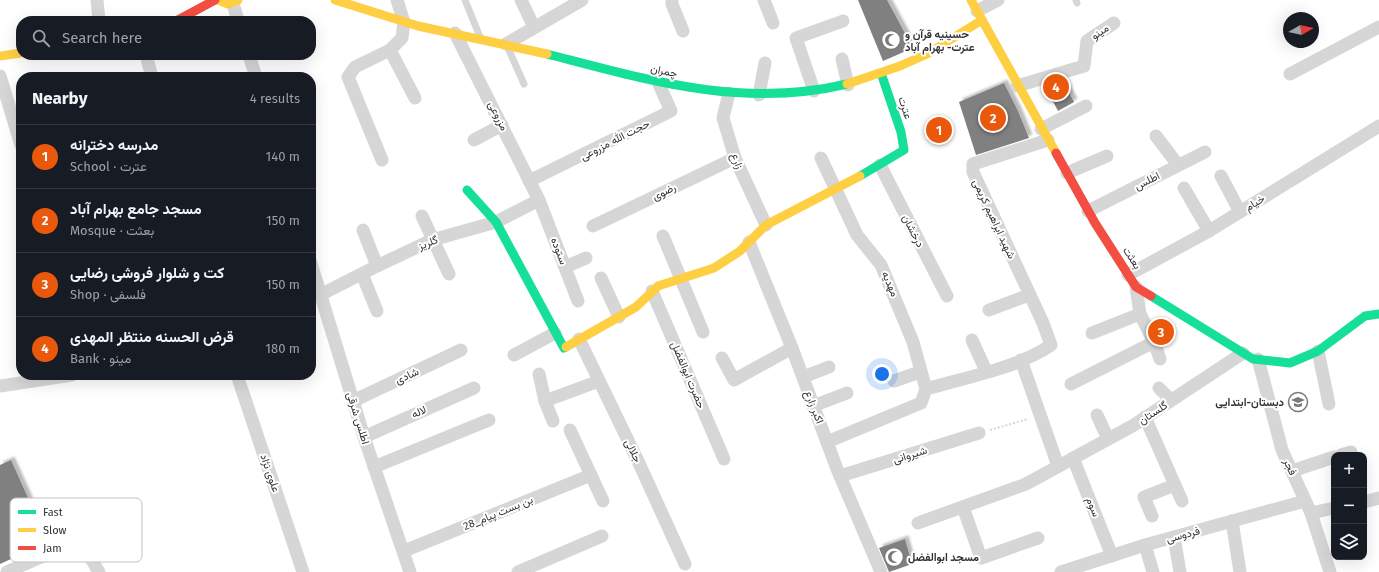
<!DOCTYPE html>
<html lang="en">
<head>
<meta charset="utf-8">
<style>
	:root { --surface:#171b24; --page:#242831; --text:#f1f3f6; --muted:#9ea1a6; --line:#363941; --accent:#ea580c }
	body { margin:0; font-family:"Fira Sans",Vazirmatn,sans-serif; background:var(--page); color:var(--text) }
	.controls { position:absolute; right:12px; bottom:12px; display:grid; overflow:hidden; border-radius:8px; box-shadow:0 4px 16px #0002 }
	.controls button { width:36px; height:36px; display:grid; place-items:center; padding:0; border:0; border-bottom:1px solid var(--line); background:var(--surface); color:var(--text); font:20px sans-serif }
	.compass { position:absolute; left:1283px; top:12px; width:36px; height:36px; border-radius:50%; background:var(--surface); box-shadow:0 4px 16px #0002; rotate:81deg }
	.you { position:absolute; left:882px; top:374px; width:14px; height:14px; margin:-10px; border:3px solid #fff; border-radius:50%; background:#1a73e8; box-shadow:0 0 0 6px #1a73e833 }
	.badge { display:grid; place-items:center; width:26px; height:26px; border-radius:50%; background:var(--accent); color:#fff; font-size:13px; font-weight:700 }
	.pin { position:absolute; translate:-50% -50%; border:2px solid #fff; box-shadow:0 1px 4px #0006 }
	.list { margin:0; padding:0; list-style:none }
	h2 { display:flex; justify-content:space-between; align-items:center; height:52px; margin:0; padding:0 16px; font-size:17px }
	h2 small { font-size:13px; font-weight:400; color:var(--muted) }
	.list li { display:grid; grid-template-columns:26px 1fr auto; gap:12px; align-items:center; box-sizing:border-box; height:64px; padding:0 16px; border-top:1px solid var(--line) }
	.list b { display:block; font-size:15px; white-space:nowrap }
	.list p { margin:0; font-size:13px; white-space:nowrap; color:var(--muted) }
	.list em { font-size:13px; font-style:normal; color:var(--muted) }
	.icon { flex:none; width:22px; height:22px; fill:none; stroke:currentColor; stroke-width:2; stroke-linecap:round; stroke-linejoin:round }
	.map { position:relative; flex:none; width:1379px; height:572px; overflow:hidden }
	.search { position:absolute; background:var(--surface); box-shadow:0 4px 16px #0002; left:16px; top:16px; width:300px; height:44px; display:flex; align-items:center; gap:10px; box-sizing:border-box; padding:0 14px; border-radius:16px; color:var(--muted); font-size:15px }
	.panel { position:absolute; background:var(--surface); box-shadow:0 4px 16px #0002; left:16px; top:72px; width:300px; height:308px; border-radius:16px }
	.map>svg:first-child { display:block }
	.building { fill:#808080; filter:url(#shadow) }
	.lines { fill:none; stroke-linecap:round; stroke-linejoin:round }
	.path { stroke:#d6d6d6; stroke-width:2; stroke-dasharray:2 2; stroke-linecap:butt }
	.lane { stroke:#d6d6d6; stroke-width:7 }
	.street { stroke:#d6d6d6; stroke-width:13 }
	.fast { stroke:#16e098; stroke-width:9 }
	.slow { stroke:#ffcf43; stroke-width:9 }
	.jam { stroke:#f24e42; stroke-width:9 }
	.labels { text-anchor:middle; dominant-baseline:central; stroke-width:4; stroke-linejoin:round; paint-order:stroke }
	.street-label { font-size:11px; fill:#323232; stroke:#fff }
	.poi-label { font-size:11px; font-weight:bold; fill:#323232; stroke:#fff; text-anchor:start }
	.key { fill:#fff; stroke:#c2c2c2; stroke-width:1 }
	.key-label { font-size:11px; fill:#323232 }
</style>
</head>
<body>
<div class="map">
<svg width="1379" height="572" viewBox="0 0 1379 572">
	<defs>
		<filter id="shadow"><feDropShadow dx="3.5" dy="-3.5" stdDeviation="1" flood-color="#0004"/></filter>
	</defs>
	<rect width="100%" height="100%" fill="#fff"/>
	<g class="building">
		<path d="M858,0H887L913,48L883,61Z"/>
		<path d="M1063,81L1074,102L1058,111L1045,86Z"/>
		<path d="M1004,83L1018,111L1029,138L976,155L959,102Z"/>
		<path d="M11,460L48,542L0,564V465Z"/>
		<path d="M905,539L912,564L889,572L879,548Z"/>
	</g>
	<g class="lines">
		<path class="path" d="M990,430L1028,419"/>
		<g class="lane">
			<path d="M465,0L480,37"/>
			<path d="M1076,0L1077,3"/>
			<path d="M508,48L524,84"/>
		</g>
		<g class="street">
			<path d="M97,0L99,21"/>
			<path d="M521,0L534,27"/>
			<path d="M672,0V4L683,31"/>
			<path d="M764,0L773,23"/>
			<path d="M233,3L238,21"/>
			<path d="M977,11L998,0"/>
			<path d="M455,33L539,200L578,301"/>
			<path d="M506,44L582,0"/>
			<path d="M390,50L415,98"/>
			<path d="M146,55L152,77"/>
			<path d="M249,55L256,77"/>
			<path d="M842,59L848,85"/>
			<path d="M1290,74L1379,27"/>
			<path d="M0,76L21,145"/>
			<path d="M1017,86L1084,66L1087,41L1114,23"/>
			<path d="M814,91L796,38L843,21"/>
			<path d="M729,93L723,118L735,158L766,225"/>
			<path d="M759,95L765,63"/>
			<path d="M1041,129L1086,106"/>
			<path d="M1156,136L1178,165"/>
			<path d="M474,140L502,125"/>
			<path d="M821,158L857,235L881,265L913,342L926,389"/>
			<path d="M382,160L348,77L355,67L390,50L402,38L404,22L397,0"/>
			<path d="M880,165L947,296"/>
			<path d="M1067,173L1107,156"/>
			<path d="M1221,176L1240,212"/>
			<path d="M529,181L671,111L658,82"/>
			<path d="M1184,188L1209,231"/>
			<path d="M1088,211L1205,152"/>
			<path d="M422,216L449,274"/>
			<path d="M593,226L735,158"/>
			<path d="M363,230L377,266"/>
			<path d="M663,236L703,332"/>
			<path d="M749,242L792,348L837,469L881,572"/>
			<path d="M311,263L364,437L410,572"/>
			<path d="M565,267L586,258"/>
			<path d="M362,274L377,311"/>
			<path d="M1128,275L1209,231L1379,126"/>
			<path d="M601,278L619,317"/>
			<path d="M1136,287L1140,314L1154,342L1160,359"/>
			<path d="M652,291L724,459"/>
			<path d="M320,295L377,266L432,240L496,222L539,200"/>
			<path d="M989,310L1029,295"/>
			<path d="M1092,333L1140,314"/>
			<path d="M579,339L638,461L685,564"/>
			<path d="M972,340L986,371"/>
			<path d="M1318,351L1329,404"/>
			<path d="M514,355L555,333"/>
			<path d="M722,358L734,380L792,348"/>
			<path d="M1258,359L1282,450L1311,513L1330,572"/>
			<path d="M1021,360L1058,466"/>
			<path d="M539,374L545,401L553,421"/>
			<path d="M237,375L303,572"/>
			<path d="M803,377L829,367"/>
			<path d="M894,381L920,372"/>
			<path d="M1071,384L1154,342"/>
			<path d="M0,386L72,375"/>
			<path d="M1159,388L1171,400"/>
			<path d="M926,389C964,378 1020,367 1051,345L1043,323L973,172V164L1048,140"/>
			<path d="M353,401L461,350"/>
			<path d="M545,401L599,381"/>
			<path d="M813,406L847,393"/>
			<path d="M1097,415L1108,439"/>
			<path d="M1145,417L1182,501"/>
			<path d="M570,430L603,501"/>
			<path d="M364,437L474,388"/>
			<path d="M827,442L921,403L926,389"/>
			<path d="M1341,455L1351,452"/>
			<path d="M1073,458L1112,556"/>
			<path d="M374,467L489,420"/>
			<path d="M1292,471L1334,457"/>
			<path d="M840,476L979,433"/>
			<path d="M1364,502L1379,498"/>
			<path d="M963,507L981,558L1038,538"/>
			<path d="M1311,513L1334,508"/>
			<path d="M1152,516L1144,497L1175,485"/>
			<path d="M1232,521L1240,572"/>
			<path d="M918,523L1026,484L1134,425L1243,353"/>
			<path d="M1174,537L1180,572"/>
			<path d="M1145,545L1153,572"/>
			<path d="M404,551L591,475"/>
			<path d="M7,572L68,545L90,557L99,572"/>
			<path d="M518,572L602,536"/>
			<path d="M1061,572L1145,545L1305,501"/>
		</g>
		<g class="fast">
			<path d="M547,54C648,80 742,109 847,84"/>
			<path d="M860,176L904,150L901,132L881,73"/>
			<path d="M467,190L496,222L564,348L566,347"/>
			<path d="M1151,296L1253,359L1290,363L1318,351L1365,316L1379,314"/>
		</g>
		<g class="slow">
			<path d="M218,0L228,4L238,0"/>
			<path d="M335,0L418,26L547,54"/>
			<path d="M971,0L1056,153"/>
			<path d="M0,56L21,53"/>
			<path d="M847,84L900,66L927,54L982,20"/>
			<path d="M566,347L636,307L658,286L714,268L740,251L766,225L860,176"/>
		</g>
		<g class="jam">
			<path d="M176,21L215,0"/>
			<path d="M1056,153L1095,223L1136,287L1151,296"/>
		</g>
	</g>
	<defs>
		<g id="mosque-ring" transform="scale(1)"><circle r="9.5" fill="#fff" stroke="#7a7a7a" stroke-width="1.5"/><path d="M3.5-4.9A6 6 0 1 0 3.5 4.9A5 5 0 1 1 3.5-4.9Z" fill="#7a7a7a"/></g>
		<g id="school-ring" transform="scale(1)"><circle r="9.5" fill="#fff" stroke="#7a7a7a" stroke-width="1.5"/><path d="M0-5L7-2L0 1L-7-2ZM-4 1L0 2.5L4 1V4Q0 6-4 4Z" fill="#7a7a7a"/></g>
	</defs>
	<g fill-rule="evenodd">
		<use href="#mosque-ring" x="891" y="40"/>
		<use href="#school-ring" x="1298" y="402"/>
		<use href="#mosque-ring" x="894" y="557"/>
	</g>
	<g class="labels">
		<g class="street-label">
			<text transform="translate(1100 32) rotate(-33)">مینو</text>
			<text transform="translate(664 71) rotate(12)">چمران</text>
			<text transform="translate(905 108) rotate(72)">عترت</text>
			<text transform="translate(498 116) rotate(64)">مزروعی</text>
			<text transform="translate(615 140) rotate(-27)">حجت الله مزروعی</text>
			<text transform="translate(737 161) rotate(68)">زارع</text>
			<text transform="translate(1147 181) rotate(-27)">اطلس</text>
			<text transform="translate(664 192) rotate(-26)">رضوی</text>
			<text transform="translate(1255 203) rotate(-32)">خیام</text>
			<text transform="translate(994 219) rotate(65)">شهید ابراهیم کریمی</text>
			<text transform="translate(913 231) rotate(63)">درخشان</text>
			<text transform="translate(428 243) rotate(-22)">گلریز</text>
			<text transform="translate(559 251) rotate(69)">ستوده</text>
			<text transform="translate(1132 258) rotate(57)">بعثت</text>
			<text transform="translate(890 284) rotate(67)">مهدیه</text>
			<text transform="translate(688 375) rotate(67)">حضرت ابوالفضل</text>
			<text transform="translate(407 376) rotate(-25)">شادی</text>
			<text transform="translate(814 407) rotate(69)">اکبر زارع</text>
			<text transform="translate(419 412) rotate(-24)">لاله</text>
			<text transform="translate(1153 413) rotate(-33)">گلستان</text>
			<text transform="translate(358 418) rotate(73)">اطلس شرقی</text>
			<text transform="translate(633 451) rotate(64)">جلالی</text>
			<text transform="translate(910 455) rotate(-17)">شیروانی</text>
			<text transform="translate(1290 467) rotate(66)">فجر</text>
			<text transform="translate(270 473) rotate(71)">علوی نژاد</text>
			<text transform="translate(1093 507) rotate(68)">سوم</text>
			<text transform="translate(498 513) rotate(-22)">بن بست پیام_28</text>
			<text transform="translate(1183 535) rotate(-15)">فردوسی</text>
		</g>
		<g class="poi-label">
			<text x="905" y="34">حسینیه قرآن و<tspan x="905" dy="13">عترت- بهرام آباد</tspan></text>
			<text x="1284" y="402" text-anchor="end">دبستان-ابتدایی</text>
			<text x="908" y="557">مسجد ابوالفضل</text>
		</g>
	</g>
	<rect x="10" y="498" width="132" height="64" rx="6" class="key"/>
	<rect x="18" y="510" width="18" height="4" fill="#16e098"/>
	<rect x="18" y="528" width="18" height="4" fill="#ffcf43"/>
	<rect x="18" y="546" width="18" height="4" fill="#f24e42"/>
	<g class="key-label">
		<text x="43" y="516">Fast</text>
		<text x="43" y="534">Slow</text>
		<text x="43" y="552">Jam</text>
	</g>
</svg>
<div class="controls">
<button>+</button>
<button>−</button>
<button><svg class="icon" aria-label="layers" viewBox="0 0 24 24"><path d="M12 4l9 5-9 5-9-5zM3 14l9 5 9-5"/></svg></button>
</div>
<svg class="compass" viewBox="-18 -18 36 36"><path d="M0-13l5 13h-10z" fill="#e53935"/><path d="M0 13l5-13h-10z" fill="#9ea1a6"/></svg>
<div class="you"></div>
<div class="pin badge" style="left:939px;top:130px">1</div>
<div class="pin badge" style="left:993px;top:118px">2</div>
<div class="pin badge" style="left:1161px;top:332px">3</div>
<div class="pin badge" style="left:1056px;top:87px">4</div>
<div class="search"><svg class="icon" aria-label="search" viewBox="0 0 24 24"><circle cx="10" cy="10" r="6"/><path d="M15 15l6 6"/></svg>Search here</div>
<section class="panel">
<h2>Nearby<small>4 results</small></h2>
<ul class="list">
<li><span class="badge">1</span><div><b>مدرسه دخترانه</b><p>School · عترت</p></div><em>140 m</em></li>
<li><span class="badge">2</span><div><b>مسجد جامع بهرام آباد</b><p>Mosque · بعثت</p></div><em>150 m</em></li>
<li><span class="badge">3</span><div><b>کت و شلوار فروشی رضایی</b><p>Shop · فلسفی</p></div><em>150 m</em></li>
<li><span class="badge">4</span><div><b>قرض الحسنه منتظر المهدی</b><p>Bank · مینو</p></div><em>180 m</em></li>
</ul>
</section>
</div>
</body>
</html>
